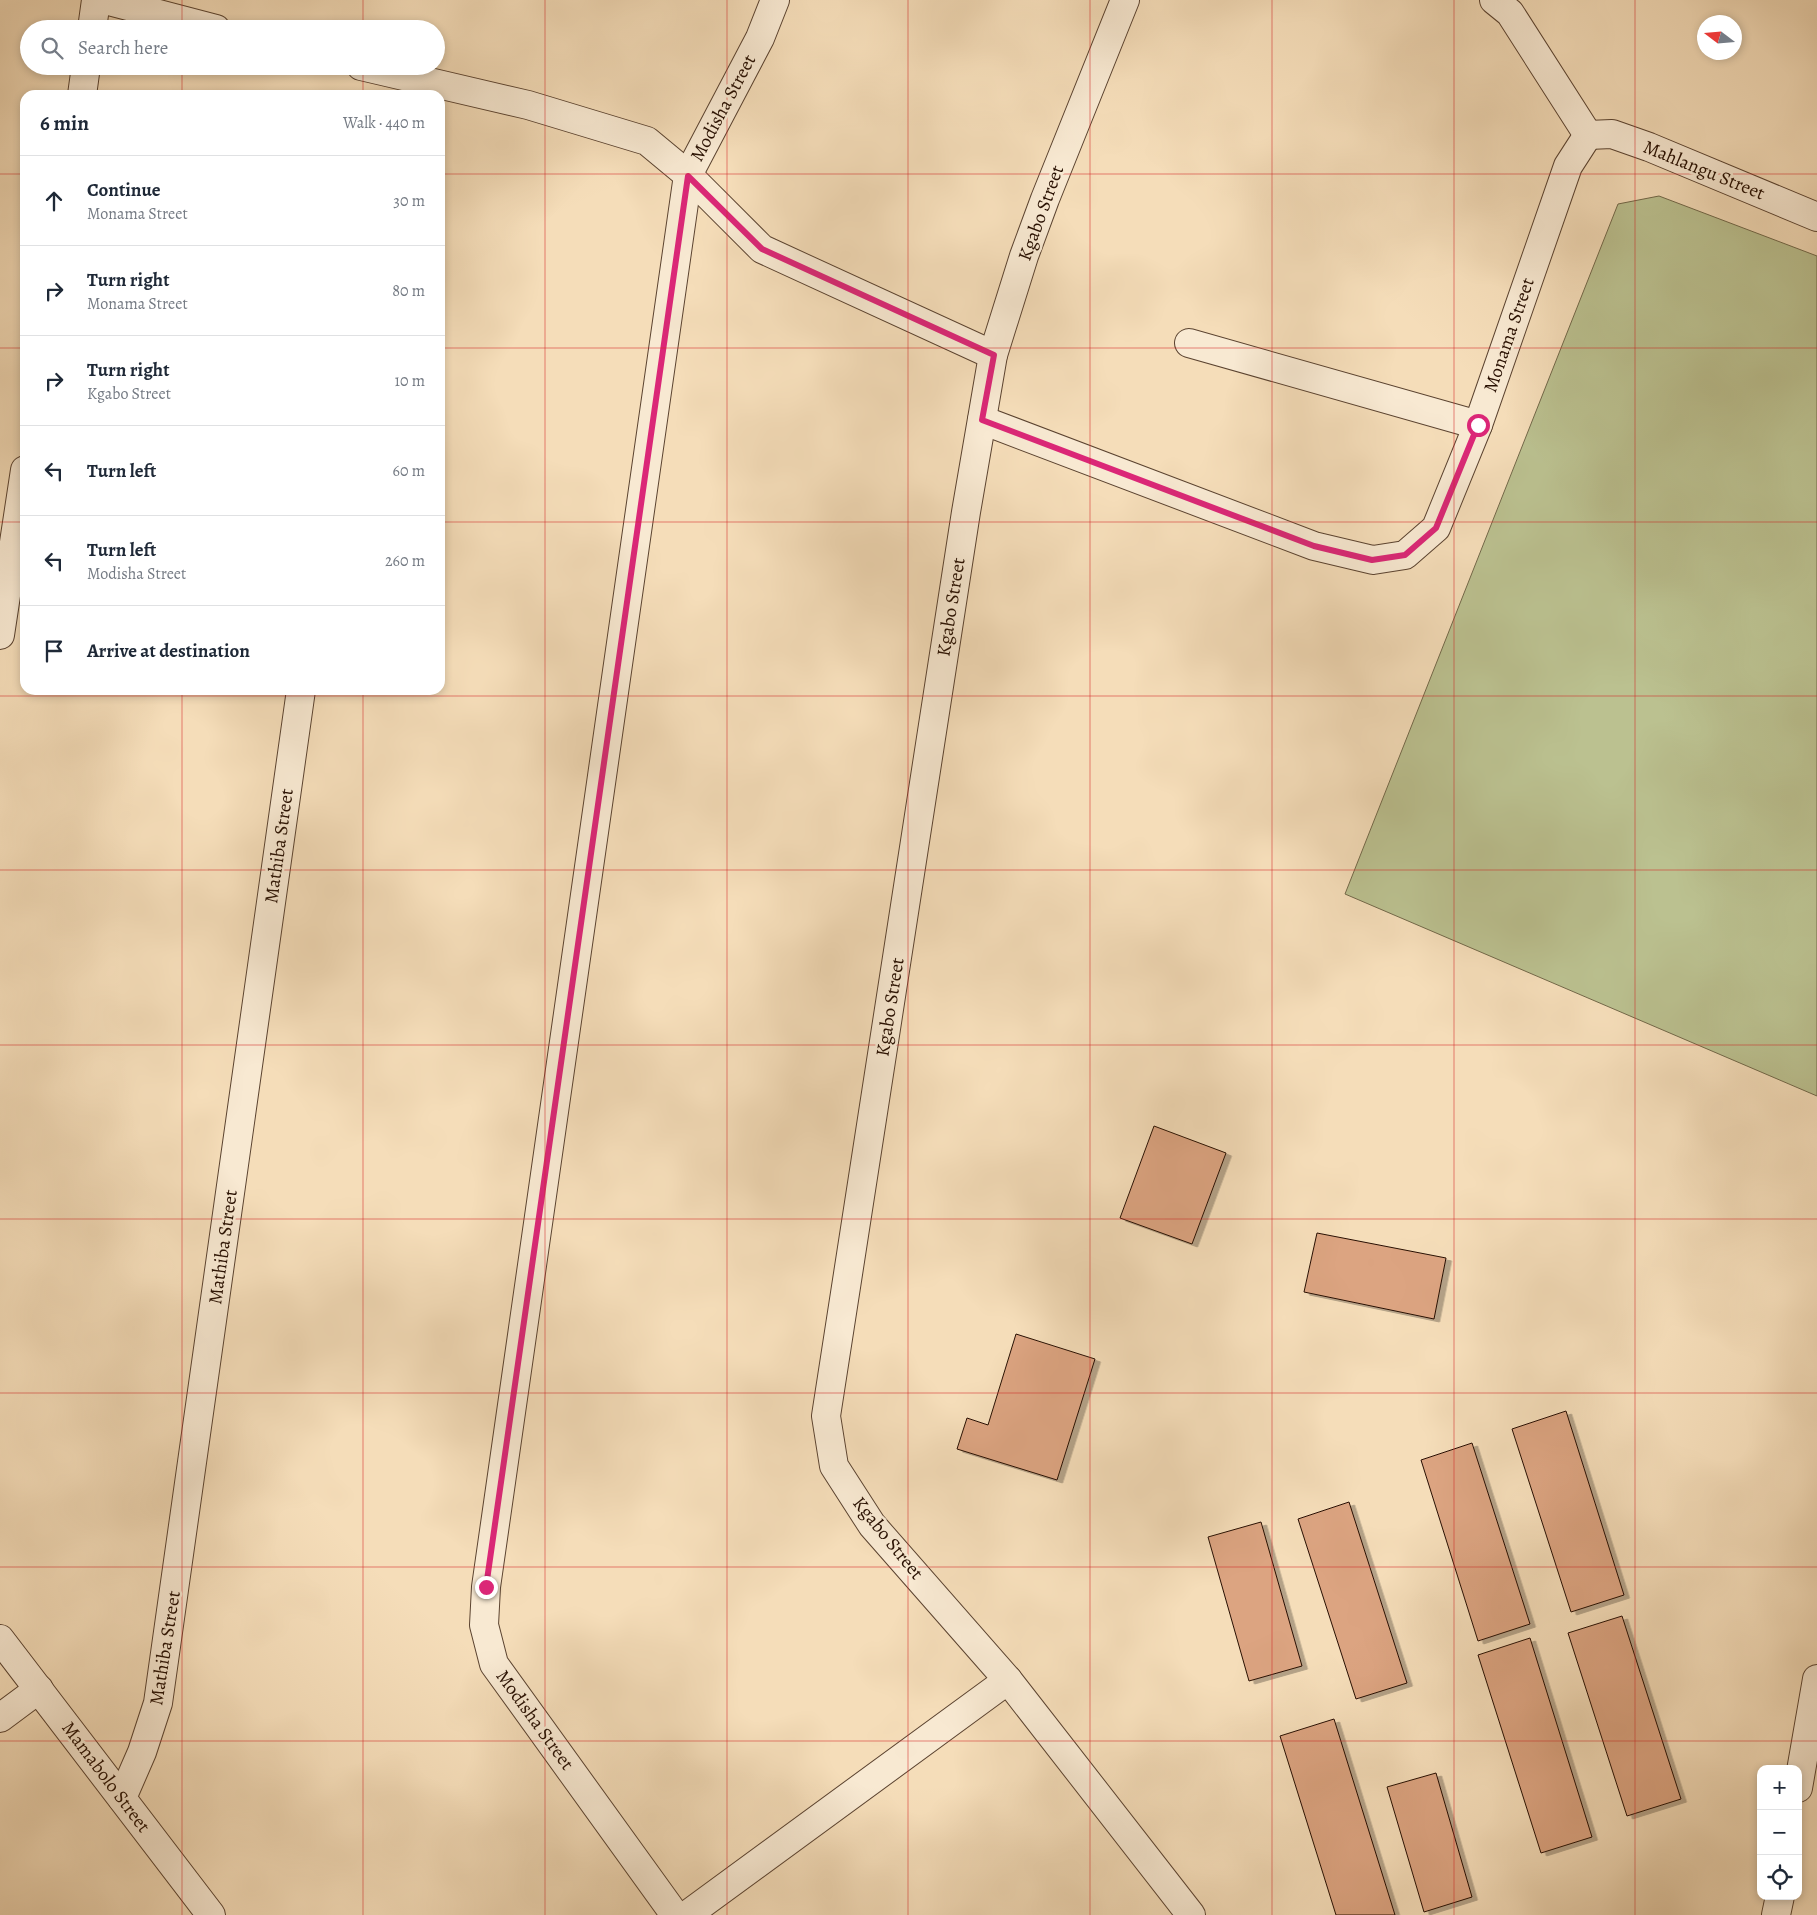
<!DOCTYPE html>
<html lang="en">
<head>
<meta charset="utf-8">
<style>
	:root { --surface:#fff; --page:#f6f6f7; --text:#1f2937; --muted:#747a83; --line:#e0e1e3 }
	body { margin:0; font-family:Alegreya,serif; background:var(--page); color:var(--text) }
	.controls { position:absolute; right:15px; bottom:15px; display:grid; overflow:hidden; border-radius:10px; box-shadow:0 2px 8px #0003 }
	.controls button { width:45px; height:45px; display:grid; place-items:center; padding:0; border:0; border-bottom:1px solid var(--line); background:var(--surface); color:var(--text); font:25px sans-serif }
	.compass { position:absolute; left:1697px; top:15px; width:45px; height:45px; border-radius:50%; background:var(--surface); box-shadow:0 2px 8px #0003; rotate:286deg }
	.stop { position:absolute; width:15px; height:15px; margin:-11px; border:4px solid #db2777; border-radius:50%; background:#fff }
	.stop.end { background:#db2777; border-color:#fff; box-shadow:0 1px 5px #0008 }
	.list { margin:0; padding:0; list-style:none }
	h2 { display:flex; justify-content:space-between; align-items:center; height:65px; margin:0; padding:0 20px; font-size:21px }
	h2 small { font-size:16px; font-weight:400; color:var(--muted) }
	.list li { display:grid; grid-template-columns:32px 1fr auto; gap:15px; align-items:center; box-sizing:border-box; height:90px; padding:0 20px; border-top:1px solid var(--line) }
	.list b { display:block; font-size:19px; white-space:nowrap }
	.list p { margin:0; font-size:16px; white-space:nowrap; color:var(--muted) }
	.list em { font-size:16px; font-style:normal; color:var(--muted) }
	.icon { flex:none; width:28px; height:28px; fill:none; stroke:currentColor; stroke-width:2; stroke-linecap:round; stroke-linejoin:round }
	.map { position:relative; flex:none; width:1817px; height:1915px; overflow:hidden }
	.search { position:absolute; background:var(--surface); box-shadow:0 2px 8px #0003; left:20px; top:20px; width:425px; height:55px; display:flex; align-items:center; gap:12px; box-sizing:border-box; padding:0 18px; border-radius:28px; color:var(--muted); font-size:19px }
	.panel { position:absolute; background:var(--surface); box-shadow:0 2px 8px #0003; left:20px; top:90px; width:425px; height:605px; border-radius:15px }
	.map>svg:first-child { display:block }
	.green { fill:#bbc190; stroke:#726849 }
	.building { fill:#dca481; stroke:#281002; filter:url(#shadow) }
	.lines { fill:none; stroke-linecap:round; stroke-linejoin:round }
	.minor-casing { stroke:#5b4330; stroke-width:30 }
	.minor { stroke:#f8e9d2; stroke-width:28 }
	.route { stroke:#db2777; stroke-width:6 }
	.grid { fill:none; stroke:#d62828; stroke-width:1; stroke-opacity:0.55 }
	.labels { text-anchor:middle; dominant-baseline:central; stroke-width:5; stroke-linejoin:round; paint-order:stroke }
	.street-label { font-size:19px; fill:#281002; stroke:#f8e9d2 }
</style>
</head>
<body>
<div class="map">
<svg width="1817" height="1915" viewBox="0 0 1817 1915">
	<defs>
		<filter id="shadow"><feDropShadow dx="5.5" dy="3" stdDeviation="0" flood-color="#0004"/></filter>
	</defs>
	<rect width="100%" height="100%" fill="#f5ddb9"/>
	<filter id="stains"><feTurbulence type="fractalNoise" baseFrequency=".004" numOctaves="4"/><feColorMatrix values="0 0 0 0 .2 0 0 0 0 .09 0 0 0 0 .02 0 0 0 .5 -.17"/></filter>
	<radialGradient id="worn" r=".72"><stop offset=".6" stop-color="#630" stop-opacity="0"/><stop offset="1" stop-color="#630" stop-opacity=".3"/></radialGradient>
	<path class="green" d="M1659,196L1817,256V1096L1345,894L1618,204Z"/>
	<g class="building">
		<path d="M1154,1126L1226,1153L1192,1244L1120,1218Z"/>
		<path d="M1317,1233L1446,1258L1434,1319L1304,1292Z"/>
		<path d="M1016,1334L1095,1359L1057,1480L957,1449L967,1418L988,1425Z"/>
		<path d="M1566,1411L1624,1595L1571,1612L1512,1429Z"/>
		<path d="M1472,1443L1530,1624L1478,1641L1421,1460Z"/>
		<path d="M1349,1502L1407,1683L1356,1699L1298,1519Z"/>
		<path d="M1261,1522L1302,1666L1249,1681L1208,1537Z"/>
		<path d="M1622,1616L1681,1799L1627,1816L1568,1633Z"/>
		<path d="M1530,1638L1592,1837L1541,1853L1478,1655Z"/>
		<path d="M1334,1719L1395,1915H1336L1280,1736Z"/>
		<path d="M1436,1773L1472,1897L1424,1912L1387,1787Z"/>
	</g>
	<g class="lines">
		<g class="minor-casing">
			<g id="minor">
				<path d="M105,0L216,29"/>
				<path d="M1125,0L1045,199L1024,256L993,355L966,512L826,1416L834,1466L872,1525L1008,1680L1191,1915"/>
				<path d="M1494,0L1510,13L1588,135"/>
				<path d="M92,29L96,0"/>
				<path d="M361,66L528,105L647,141L688,175L762,249L993,355"/>
				<path d="M82,95L86,66"/>
				<path d="M1588,135L1612,134L1649,147L1817,217"/>
				<path d="M1189,343L1478,425"/>
				<path d="M982,420L1314,546L1373,560L1405,555L1436,528L1478,425L1568,166L1588,135"/>
				<path d="M0,635L25,470"/>
				<path d="M0,1639L211,1915"/>
				<path d="M0,1718L39,1689"/>
				<path d="M1798,1788L1817,1679"/>
				<path d="M122,1798L142,1752L158,1703L301,690"/>
				<path d="M675,1915L494,1664L484,1625L486,1587L688,175L760,38L775,0"/>
				<path d="M687,1915L1008,1680"/>
				<path d="M1776,1915L1780,1896"/>
			</g>
		</g>
		<use href="#minor" class="minor"/>
	</g>
	<g class="lines">
		<path class="route" d="M486,1587L688,176L762,249L994,355L982,420L1314,546L1372,560L1405,555L1436,528L1478,425"/>
	</g>
	<path class="grid" d="M182,0V29M363,0V29M545,0V1915M727,0V1915M908,0V1915M1090,0V1915M1272,0V1915M1454,0V1915M1635,0V1915M182,66V95M363,66V95M0,174H25M440,174H1817M0,348H25M440,348H1817M0,522H25M440,522H1817M182,690V1915M363,690V1915M0,696H1817M0,870H1817M0,1045H1817M0,1219H1817M0,1393H1817M0,1567H1817M0,1741H1817"/>
	<g class="labels">
		<g class="street-label">
			<text transform="translate(723 108) rotate(-62)">Modisha Street</text>
			<text transform="translate(1704 170) rotate(22)">Mahlangu Street</text>
			<text transform="translate(1041 213) rotate(-70)">Kgabo Street</text>
			<text transform="translate(1509 335) rotate(-71)">Monama Street</text>
			<text transform="translate(951 607) rotate(-81)">Kgabo Street</text>
			<text transform="translate(279 846) rotate(-82)">Mathiba Street</text>
			<text transform="translate(890 1007) rotate(-81)">Kgabo Street</text>
			<text transform="translate(223 1247) rotate(-82)">Mathiba Street</text>
			<text transform="translate(888 1538) rotate(51)">Kgabo Street</text>
			<text transform="translate(165 1648) rotate(-81)">Mathiba Street</text>
			<text transform="translate(535 1720) rotate(54)">Modisha Street</text>
			<text transform="translate(106 1777) rotate(53)">Mamabolo Street</text>
		</g>
	</g>
	<rect width="100%" height="100%" filter="url(#stains)"/>
	<rect width="100%" height="100%" fill="url(#worn)"/>
</svg>
<div class="controls">
<button>+</button>
<button>−</button>
<button><svg class="icon" aria-label="locate" viewBox="0 0 24 24"><circle cx="12" cy="12" r="6"/><path d="M12 2v4M12 18v4M2 12h4M18 12h4"/></svg></button>
</div>
<svg class="compass" viewBox="-18 -18 36 36"><path d="M0-13l5 13h-10z" fill="#e53935"/><path d="M0 13l5-13h-10z" fill="#747a83"/></svg>
<div class="stop" style="left:1478px;top:425px"></div>
<div class="stop end" style="left:486px;top:1587px"></div>
<div class="search"><svg class="icon" aria-label="search" viewBox="0 0 24 24"><circle cx="10" cy="10" r="6"/><path d="M15 15l6 6"/></svg>Search here</div>
<section class="panel">
<h2>6 min<small>Walk · 440 m</small></h2>
<ul class="list">
<li><svg class="icon" aria-label="ahead" viewBox="0 0 24 24"><path d="M12 20V5M6 11l6-6 6 6"/></svg><div><b>Continue</b><p>Monama Street</p></div><em>30 m</em></li>
<li><svg class="icon" aria-label="right" viewBox="0 0 24 24"><path d="M7 20v-9h11M14 6l5 5-5 5"/></svg><div><b>Turn right</b><p>Monama Street</p></div><em>80 m</em></li>
<li><svg class="icon" aria-label="right" viewBox="0 0 24 24"><path d="M7 20v-9h11M14 6l5 5-5 5"/></svg><div><b>Turn right</b><p>Kgabo Street</p></div><em>10 m</em></li>
<li><svg class="icon" aria-label="left" viewBox="0 0 24 24"><path d="M17 20v-9H6M10 6l-5 5 5 5"/></svg><div><b>Turn left</b></div><em>60 m</em></li>
<li><svg class="icon" aria-label="left" viewBox="0 0 24 24"><path d="M17 20v-9H6M10 6l-5 5 5 5"/></svg><div><b>Turn left</b><p>Modisha Street</p></div><em>260 m</em></li>
<li><svg class="icon" aria-label="arrive" viewBox="0 0 24 24"><path d="M6 21V4h12l-3 4 3 4H6"/></svg><div><b>Arrive at destination</b></div></li>
</ul>
</section>
</div>
</body>
</html>
